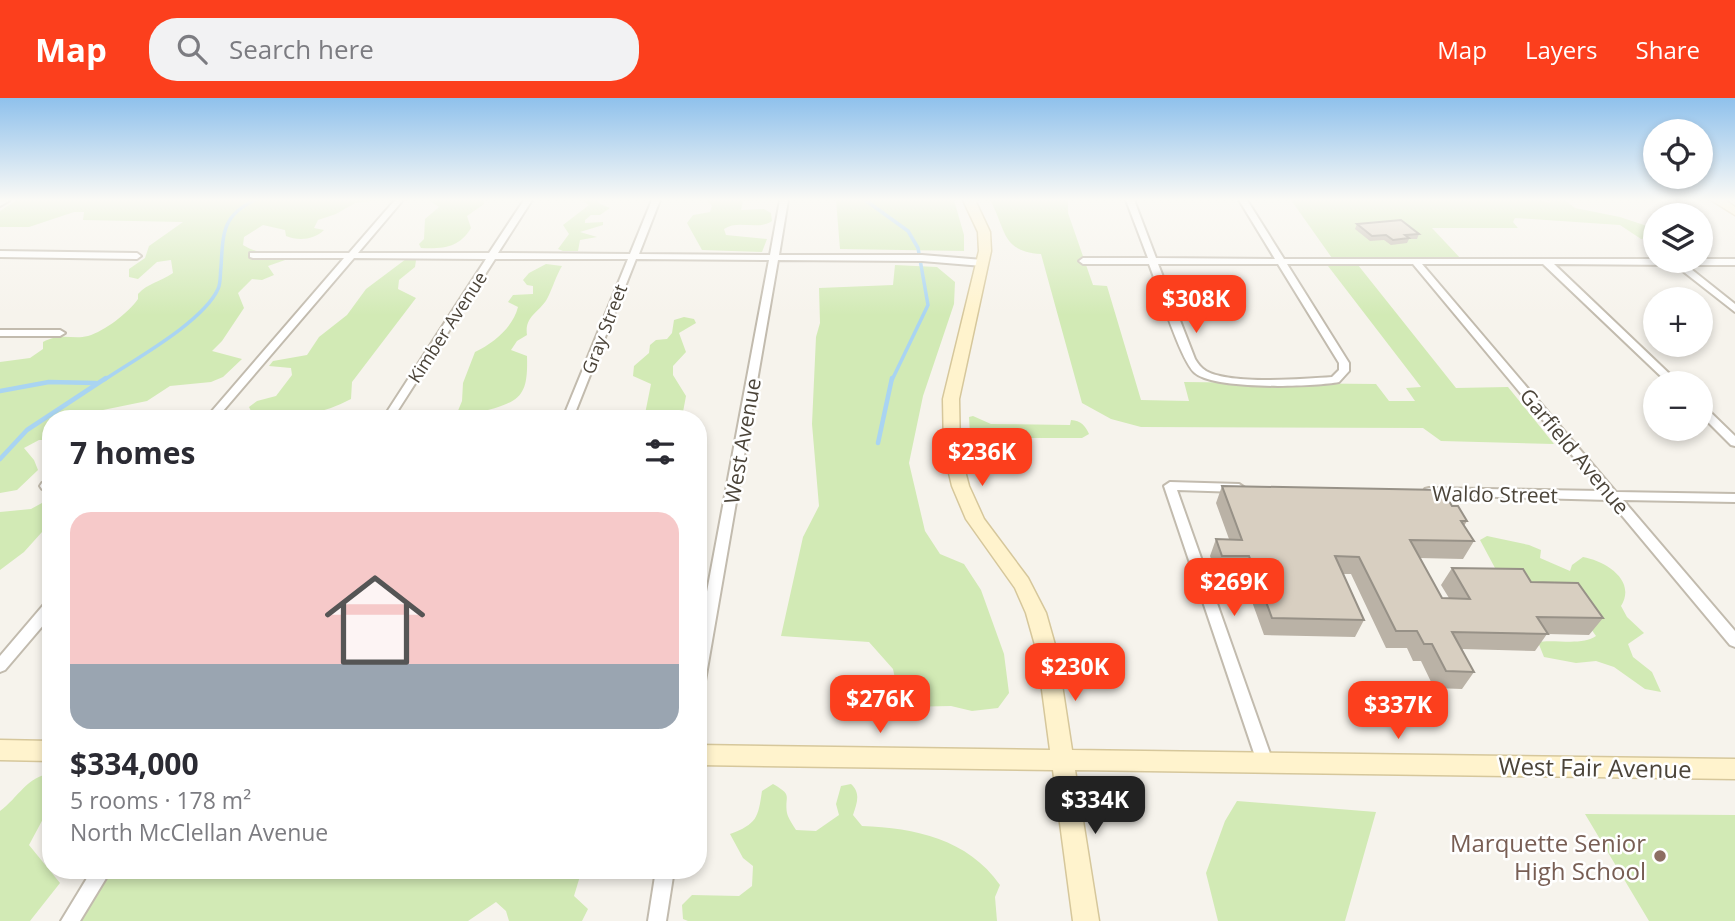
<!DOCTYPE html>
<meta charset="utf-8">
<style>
body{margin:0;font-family:"Open Sans",sans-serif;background:#f2f2f3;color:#2b2b33;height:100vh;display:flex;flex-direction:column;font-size:26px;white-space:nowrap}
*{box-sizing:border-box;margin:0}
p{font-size:23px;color:#7c7c81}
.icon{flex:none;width:38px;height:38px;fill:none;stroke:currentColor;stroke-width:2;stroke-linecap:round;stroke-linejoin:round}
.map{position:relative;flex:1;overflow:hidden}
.sheet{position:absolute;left:42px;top:312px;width:665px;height:469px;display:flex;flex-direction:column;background:#fff;border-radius:28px;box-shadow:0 4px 10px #0003}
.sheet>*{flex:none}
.tools{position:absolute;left:1643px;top:21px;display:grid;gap:14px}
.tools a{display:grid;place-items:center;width:70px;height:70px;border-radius:50%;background:#fff;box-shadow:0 4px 10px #0003;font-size:35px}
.price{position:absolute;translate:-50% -60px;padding:0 16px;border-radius:14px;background:#fc3f1d;color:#fff;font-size:23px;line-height:46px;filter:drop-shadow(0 2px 4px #0008)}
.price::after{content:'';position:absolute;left:50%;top:42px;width:21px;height:16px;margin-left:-10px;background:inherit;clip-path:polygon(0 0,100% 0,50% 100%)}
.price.active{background:#222;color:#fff}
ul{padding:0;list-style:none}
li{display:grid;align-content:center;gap:14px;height:371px;padding:0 28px}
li+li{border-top:2px solid #e1e1e2}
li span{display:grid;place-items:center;height:217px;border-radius:21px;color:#555}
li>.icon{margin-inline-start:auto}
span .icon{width:126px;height:126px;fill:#fffc;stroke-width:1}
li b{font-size:30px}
h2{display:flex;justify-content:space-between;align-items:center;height:84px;padding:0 28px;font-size:30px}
header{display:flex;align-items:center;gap:42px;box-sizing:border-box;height:98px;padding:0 35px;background:#fc3f1d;color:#fff}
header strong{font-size:33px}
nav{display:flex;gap:38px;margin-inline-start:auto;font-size:24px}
.search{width:490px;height:63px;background:#f2f2f3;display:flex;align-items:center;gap:18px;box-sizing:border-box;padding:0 24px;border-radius:28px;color:#7c7c81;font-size:26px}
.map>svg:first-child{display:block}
.green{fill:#d2eab5}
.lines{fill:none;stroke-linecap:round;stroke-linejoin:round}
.stream-far1{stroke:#a9d4f2;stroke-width:3.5}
.stream{stroke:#a9d4f2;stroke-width:4.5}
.street-casing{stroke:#c2bbae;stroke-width:4}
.secondary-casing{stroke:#d6c79b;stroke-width:3}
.street{fill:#fff;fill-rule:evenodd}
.secondary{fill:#fff3cd;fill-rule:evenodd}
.wall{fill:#bab2a6}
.building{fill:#d8cfc1;stroke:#979187;stroke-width:2}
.education-dot{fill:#8d6e63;stroke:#fff;stroke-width:2.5}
.labels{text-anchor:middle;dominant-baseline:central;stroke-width:5;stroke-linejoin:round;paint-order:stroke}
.far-street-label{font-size:18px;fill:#4b4439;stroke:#fff}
.street-label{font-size:21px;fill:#4b4439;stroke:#fff}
.near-street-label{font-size:24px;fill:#4b4439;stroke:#fff}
.near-education-label{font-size:24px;fill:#785e54;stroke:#fff;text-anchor:end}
</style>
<header>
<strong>Map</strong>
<div class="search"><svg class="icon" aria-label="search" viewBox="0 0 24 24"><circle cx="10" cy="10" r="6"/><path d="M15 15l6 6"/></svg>Search here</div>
<nav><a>Map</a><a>Layers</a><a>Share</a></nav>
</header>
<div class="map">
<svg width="1735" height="823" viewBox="0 0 1735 823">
<rect width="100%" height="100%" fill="#f6f3ec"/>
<!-- green -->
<path class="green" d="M17 102H382L355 105 336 116 318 122 314 130 324 132C314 142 298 143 286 138L285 132 263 127 244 139 243 147C257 156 273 155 288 161L268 168 274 177 262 182 252 181 238 195 244 210 222 243 212 253 242 261 223 279 211 284 170 288 147 303 103 312 94 320H51V342H39L24 350 34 362 38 372 17 392 0 395V264L30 260 43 251V244C61 234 72 242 88 238 105 233 128 215 138 201V196C148 185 160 184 173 175L171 162 157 164 138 181 129 179V171L145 160 149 148 183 124 83 122 84 114H74L29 129H0V113Z
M429 102H484V106L467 118 471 130C459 150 443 151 421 150L419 146 424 141 425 121 439 109Z
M581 102H599L598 105 610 110 600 117H591L585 122V125L603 124V127L580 134 597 139 580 142 578 153H563L558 151 569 136 563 127 589 107Z
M707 102H775L743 103 741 112 764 111 771 115 772 123C758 133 738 121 724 131L726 137 767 141 762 154 702 152 687 125 693 117 710 114 712 108Z
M836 102H954L964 137V153L840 151Z
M990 102H1068V115L1093 187 1107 188 1141 302 1189 303 1184 284 1376 286 1389 303H1415L1406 290 1421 289 1328 168 1358 167 1456 290 1508 289 1554 346 1441 343 1423 330 1141 329 1111 321 1082 305 1041 156C1001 153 1007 133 990 102Z
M1291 102H1541L1550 105V102H1565L1575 110 1620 119 1647 128 1653 139 1641 141 1620 127 1515 120 1513 124 1518 130H1432L1462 162 1332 160Z
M406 161 416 162 415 169 399 182 398 191 416 200 352 284 351 301C324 316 294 320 263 320L268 315 251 313 249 309 257 303 276 298 292 277 291 270 269 268 273 263 307 257 319 239 347 217 366 191Z
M546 166 562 168C556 178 553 189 548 199 541 214 524 217 527 237L517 243 511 252 527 258C528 294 523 303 488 312L485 320H455L462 303 463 285 475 254C494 245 513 229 518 209L508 204 513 197 533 196V188L527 187 523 182 529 175Z
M895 167 937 169 955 184 954 206 923 298 909 365 925 433 940 456 964 466 981 492 1004 556 1009 595 998 610 972 613 951 608 901 609 893 571 869 544 781 538 803 439 819 408 812 326 816 239 820 225 819 190 893 187Z
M684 219 694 221 696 225 679 235 686 254 673 268V277L686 298 683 314 667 320H641L645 316 651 286 633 278 634 268 649 255 650 247 656 242 667 241 672 235 674 222Z
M973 318 991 326 1070 327 1071 322C1081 323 1085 327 1089 336L1082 340H981L970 337 969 319Z
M51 400V424L24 454 0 472V414L31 411Z
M1487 438 1529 447 1541 452 1540 460 1570 473 1572 467 1583 459C1605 463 1637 482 1621 508L1627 519 1644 535 1628 546 1633 559 1652 574 1661 594 1645 591 1614 569 1596 563 1576 565 1544 559 1538 544C1555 541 1583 548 1596 538L1572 504 1505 482 1495 470 1480 442Z
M51 676V706L29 747 60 785 30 823H0V713C18 700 28 677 51 676Z
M773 686C794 698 784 697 787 715 788 720 793 727 796 732L816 733 839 717 836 706 841 688 851 686C861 695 857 705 853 717L862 728C915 730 968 741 1000 787L995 799 997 823H688L683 821 682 807 692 797 739 798 752 788 753 768 743 760 730 736C757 726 758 720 762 693Z
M1237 703 1376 714 1345 823H1218L1206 775 1225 723Z
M1585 716 1735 717V823H1649Z
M109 772H590L580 778 574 798 588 811 582 823H509L506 813 496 804 468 823H80Z"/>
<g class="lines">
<!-- stream-far1 -->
<path class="stream-far1" d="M865 102 908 133 918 150 928 207 892 282
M104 282C135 261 203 224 218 191 221 185 220 175 221 169 223 136 222 117 255 102"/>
<!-- stream -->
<path class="stream" d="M0 293 49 284 96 285
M878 345 892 280
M0 361 27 332 106 280"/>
<defs>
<path id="street" d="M0 102H10L0 108Z
M395 102H403L358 155H489L524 102H532L498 155 630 156 652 102H660L639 156 770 157 780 102H788L779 157H922L983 162 987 165 983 168 922 163 778 162 705 583 703 587 698 589V542L769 162 636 161 573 320H563L628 161H495L393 320H383L486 161 354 160 217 320H206L344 160H253L250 159V155H349Z
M1126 102H1134L1156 160 1275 161 1239 102H1247L1284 161H1735V167H1686L1735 206V214L1675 167 1554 166 1679 285H1668L1543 166H1422L1616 394 1735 396V404L1623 402 1735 533V549L1730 547 1609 402 1425 397 1423 394 1425 391 1429 390 1602 393 1413 166H1287L1349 265V273L1339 284C1313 289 1215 292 1195 275 1180 262 1158 188 1149 166H1083L1079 163 1083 160H1148ZM1158 166H1278L1339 265V272L1332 279C1302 281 1231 287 1206 273 1201 270 1198 266 1195 261Z
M0 153 137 155 141 158 137 161 0 159Z
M0 232H60L65 235 60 238H0Z
M1701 308 1705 309 1735 338V348L1731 347 1701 317Z
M51 384V392L42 391 40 388 42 385Z
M1170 384 1239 386 1245 390 1239 394 1177 392 1273 664 1271 669 1265 671 1259 669 1257 664 1164 388Z
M51 503V518L5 572 0 574V558L46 504Z
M92 772H111L80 823H61Z
M656 772H674L666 823H648Z"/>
<path id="secondary" d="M963 102H975L990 134 991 153 959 301 960 354 969 388 984 421 1028 480 1046 515 1057 554 1072 652 1735 661V681L1075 672 1099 823H1073L1053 672 698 667V647L1050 652 1037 554 1026 515 1015 490 966 421 952 388 944 354 943 301 979 153 978 134Z
M1711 102H1725L1735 109V117Z
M0 642 51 643V663L0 662Z"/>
</defs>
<!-- street casing -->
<use href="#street" class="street-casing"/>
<!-- secondary casing -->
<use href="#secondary" class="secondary-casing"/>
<!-- street -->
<use href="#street" class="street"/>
<!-- secondary -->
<use href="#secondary" class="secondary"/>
</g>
<!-- wall -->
<path class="wall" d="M1357 126 1419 136 1417 141H1409L1407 145 1391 147 1384 142 1370 143 1355 131Z
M1222 388 1452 408 1467 423 1464 428 1474 443 1463 461 1419 460 1442 500H1449L1441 487 1452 470 1531 484 1603 520 1589 537 1547 536 1535 553 1462 551 1474 574 1462 591 1434 590 1421 563H1413L1407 550H1386L1351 476H1343L1364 522 1355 539 1264 537 1242 476 1216 475 1210 458 1216 441H1229L1216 405Z"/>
<!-- building -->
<path class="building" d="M1401 122 1419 136 1405 137 1409 140 1393 142 1386 137 1372 138 1357 126Z
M1222 388 1442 392 1452 408H1458L1467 423H1461L1474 443 1410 442 1442 500 1470 501 1452 470 1523 471 1531 484 1578 485 1603 520 1537 519 1548 536 1452 534 1474 574 1446 573 1432 546H1424L1417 533H1396L1359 459 1335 458 1364 522 1272 520 1249 458H1222L1216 441 1242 442Z"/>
<!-- sky -->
<linearGradient id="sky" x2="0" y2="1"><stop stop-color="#8fc1ec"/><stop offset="0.47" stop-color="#fbfaf6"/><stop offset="1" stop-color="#fbfaf6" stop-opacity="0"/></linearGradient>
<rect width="1735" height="217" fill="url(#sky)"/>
<!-- markers -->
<circle class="education-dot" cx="1660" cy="758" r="7"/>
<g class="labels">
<!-- far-street labels -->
<g class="far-street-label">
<text transform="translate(447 229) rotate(-57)">Kimber Avenue</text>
<text transform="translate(604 231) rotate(-69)">Gray Street</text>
</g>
<!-- street labels -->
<g class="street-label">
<text transform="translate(742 343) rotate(-80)">West Avenue</text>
<text transform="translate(1575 353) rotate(50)">Garfield Avenue</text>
<text transform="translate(1495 396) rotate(1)">Waldo Street</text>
</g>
<!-- near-street labels -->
<g class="near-street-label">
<text transform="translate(1595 669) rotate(1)">West Fair Avenue</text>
</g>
<!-- near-education labels -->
<g class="near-education-label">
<text x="1646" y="744">Marquette Senior<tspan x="1646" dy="28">High School</tspan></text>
</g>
</g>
</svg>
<div class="tools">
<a><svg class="icon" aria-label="locate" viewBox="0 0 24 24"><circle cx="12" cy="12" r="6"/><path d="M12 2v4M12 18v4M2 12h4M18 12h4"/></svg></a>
<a><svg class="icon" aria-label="layers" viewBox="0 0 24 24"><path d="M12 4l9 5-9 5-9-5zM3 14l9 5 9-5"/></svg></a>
<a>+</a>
<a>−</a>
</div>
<b class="price" style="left:1196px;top:237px">$308K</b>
<b class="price" style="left:982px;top:390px">$236K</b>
<b class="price" style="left:1234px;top:520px">$269K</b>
<b class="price" style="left:1075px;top:605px">$230K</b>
<b class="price" style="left:880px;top:637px">$276K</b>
<b class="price" style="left:1398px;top:643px">$337K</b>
<b class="price active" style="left:1095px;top:738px">$334K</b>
<section class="sheet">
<h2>7 homes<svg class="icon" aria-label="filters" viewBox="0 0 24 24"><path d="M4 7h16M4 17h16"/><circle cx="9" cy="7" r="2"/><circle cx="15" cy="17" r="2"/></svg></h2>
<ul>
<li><span style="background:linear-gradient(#f6c9c9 70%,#9aa5b1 0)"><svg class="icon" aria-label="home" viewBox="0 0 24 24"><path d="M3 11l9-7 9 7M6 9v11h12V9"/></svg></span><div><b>$334,000</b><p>5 rooms · 178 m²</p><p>North McClellan Avenue</p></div></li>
</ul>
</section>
</div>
